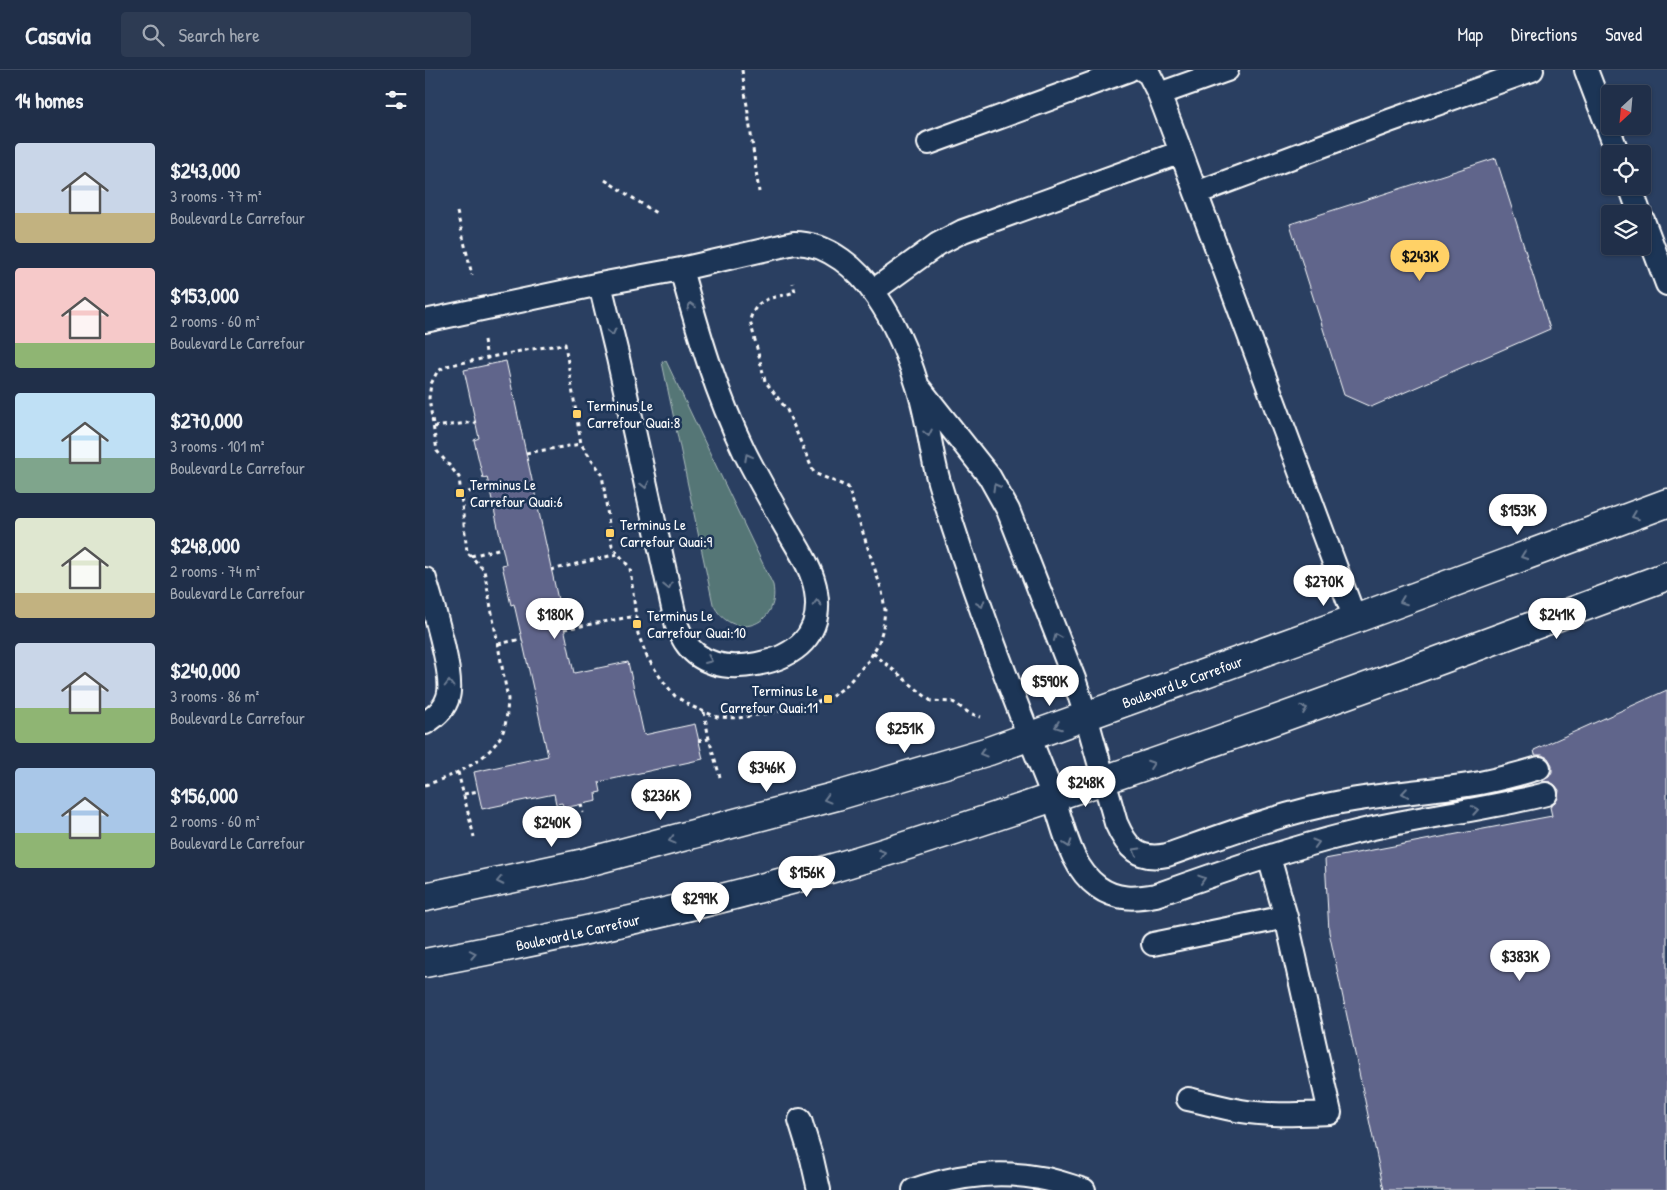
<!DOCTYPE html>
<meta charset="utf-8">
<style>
body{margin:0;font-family:"Patrick Hand",sans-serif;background:#2d3b53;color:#f1f3f6;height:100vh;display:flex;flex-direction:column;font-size:19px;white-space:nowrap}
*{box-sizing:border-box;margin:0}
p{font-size:16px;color:#a2a9b4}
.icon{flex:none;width:28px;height:28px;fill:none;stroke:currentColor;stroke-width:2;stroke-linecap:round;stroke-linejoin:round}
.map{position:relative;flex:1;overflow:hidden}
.drawer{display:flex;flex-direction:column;background:#202f49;width:425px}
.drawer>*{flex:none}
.needle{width:32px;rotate:206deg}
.fabs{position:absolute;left:1176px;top:15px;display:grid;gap:10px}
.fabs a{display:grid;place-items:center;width:50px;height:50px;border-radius:5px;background:#202f49;box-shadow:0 1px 4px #0004,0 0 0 1px #3d4a61;font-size:25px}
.price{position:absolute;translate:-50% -42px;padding:0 11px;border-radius:18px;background:#fff;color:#222;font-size:16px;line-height:32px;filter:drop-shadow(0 1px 2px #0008)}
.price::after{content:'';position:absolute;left:50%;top:30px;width:15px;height:11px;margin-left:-8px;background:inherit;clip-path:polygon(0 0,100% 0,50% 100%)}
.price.current{background:#ffd166;color:#111}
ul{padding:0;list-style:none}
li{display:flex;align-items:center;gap:15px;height:125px;padding:0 15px}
li span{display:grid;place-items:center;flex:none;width:140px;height:100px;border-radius:5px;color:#555}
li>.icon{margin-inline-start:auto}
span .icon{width:60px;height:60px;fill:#fffc;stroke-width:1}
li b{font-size:21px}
h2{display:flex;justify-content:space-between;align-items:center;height:60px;padding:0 15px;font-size:21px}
header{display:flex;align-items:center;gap:30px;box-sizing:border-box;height:70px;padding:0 25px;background:#202f49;border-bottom:1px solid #3d4a61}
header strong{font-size:24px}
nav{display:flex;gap:28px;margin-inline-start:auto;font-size:18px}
.search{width:350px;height:45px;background:#2d3b53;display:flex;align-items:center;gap:12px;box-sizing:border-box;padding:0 18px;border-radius:5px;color:#a2a9b4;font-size:19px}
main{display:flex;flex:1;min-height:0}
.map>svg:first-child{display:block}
.green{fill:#547676;stroke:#aababa}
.building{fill:#60658b;stroke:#fff}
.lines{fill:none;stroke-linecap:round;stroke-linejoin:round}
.lane-casing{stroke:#fff;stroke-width:26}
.secondary-casing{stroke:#fff;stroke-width:31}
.path{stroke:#fff;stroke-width:3;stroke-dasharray:4 4;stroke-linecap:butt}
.lane{stroke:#1d3557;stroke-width:22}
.secondary{stroke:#1d3557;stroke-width:28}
.oneway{stroke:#6c7c92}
.poi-dot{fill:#ffd166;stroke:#1d3557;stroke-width:2}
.labels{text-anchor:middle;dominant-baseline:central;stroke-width:5;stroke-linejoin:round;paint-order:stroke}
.poi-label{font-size:15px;fill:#fff;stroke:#1d3557;text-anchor:start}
.street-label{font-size:15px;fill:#fff;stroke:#1d3557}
</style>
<header>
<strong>Casavia</strong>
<div class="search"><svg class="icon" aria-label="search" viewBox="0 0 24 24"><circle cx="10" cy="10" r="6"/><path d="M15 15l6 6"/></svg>Search here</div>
<nav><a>Map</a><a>Directions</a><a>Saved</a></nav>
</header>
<main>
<section class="drawer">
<h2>14 homes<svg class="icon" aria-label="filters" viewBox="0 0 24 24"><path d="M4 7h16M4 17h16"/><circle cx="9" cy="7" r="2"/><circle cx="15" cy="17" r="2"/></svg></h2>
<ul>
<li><span style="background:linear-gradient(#c9d6e8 70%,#c2b280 0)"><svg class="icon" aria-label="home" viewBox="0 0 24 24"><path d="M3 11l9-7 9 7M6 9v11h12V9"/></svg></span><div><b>$243,000</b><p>3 rooms · 77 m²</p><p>Boulevard Le Carrefour</p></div></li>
<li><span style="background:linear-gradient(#f6c9c9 75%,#8fb573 0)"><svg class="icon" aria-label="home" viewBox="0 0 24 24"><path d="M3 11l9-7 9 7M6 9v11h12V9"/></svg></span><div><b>$153,000</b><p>2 rooms · 60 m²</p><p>Boulevard Le Carrefour</p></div></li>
<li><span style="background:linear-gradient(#bfe0f5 65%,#7fa58c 0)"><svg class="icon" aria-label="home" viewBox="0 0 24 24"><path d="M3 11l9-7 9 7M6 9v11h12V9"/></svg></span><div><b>$270,000</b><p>3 rooms · 101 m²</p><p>Boulevard Le Carrefour</p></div></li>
<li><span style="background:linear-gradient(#dfe7d0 75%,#c2b280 0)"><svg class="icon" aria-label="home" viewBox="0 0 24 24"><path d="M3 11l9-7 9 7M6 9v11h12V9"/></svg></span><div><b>$248,000</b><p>2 rooms · 74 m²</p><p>Boulevard Le Carrefour</p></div></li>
<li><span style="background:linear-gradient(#c9d6e8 65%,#8fb573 0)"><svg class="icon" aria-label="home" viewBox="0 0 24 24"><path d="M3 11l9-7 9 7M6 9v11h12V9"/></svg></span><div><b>$240,000</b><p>3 rooms · 86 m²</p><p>Boulevard Le Carrefour</p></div></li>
<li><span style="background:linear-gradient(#a9c7e8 65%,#8fb573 0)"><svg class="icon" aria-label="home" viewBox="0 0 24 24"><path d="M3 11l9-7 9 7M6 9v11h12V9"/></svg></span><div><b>$156,000</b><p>2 rooms · 60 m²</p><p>Boulevard Le Carrefour</p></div></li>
</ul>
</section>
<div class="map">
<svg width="1242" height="1120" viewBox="0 0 1242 1120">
<rect width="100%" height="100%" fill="#2a3f61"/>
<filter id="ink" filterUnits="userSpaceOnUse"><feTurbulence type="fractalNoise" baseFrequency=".02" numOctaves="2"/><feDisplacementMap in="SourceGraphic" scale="10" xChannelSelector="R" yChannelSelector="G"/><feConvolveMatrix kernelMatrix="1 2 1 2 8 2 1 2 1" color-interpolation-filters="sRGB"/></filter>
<g filter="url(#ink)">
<!-- green -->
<path class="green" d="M241 291 348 515C356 557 306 572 288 534L237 292Z"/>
<!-- building -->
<path class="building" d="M1071 88 1125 259 946 337 919 325 865 154Z
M81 291 149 603 203 592 219 665 270 654 278 689 174 712 176 722 171 723 172 731 139 738 137 733 131 734 129 724 57 739 49 702 123 686 97 569 89 534 86 535 77 495 81 494 62 407 58 408 49 370 54 368 39 300Z
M1242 620V1120H959L904 862 900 789 1127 746 1125 737 1130 733 1133 728 1134 720 1130 715 1125 712 1117 711 1124 707 1127 702V695L1123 688 1117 685H1110L1109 680Z"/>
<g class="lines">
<defs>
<path id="lane" d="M718 0 724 4 734 24
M1161 0 1193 84
M504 73 704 0
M756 82 734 24 802 0
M1205 116 1215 144
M1218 150 1242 214
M175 214 193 288 252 556C257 567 261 576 271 584 289 598 311 598 332 594 370 587 398 565 391 522 388 500 374 480 363 461 348 435 333 409 319 381 291 323 273 262 256 199
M448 221 513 174 538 161 756 82 771 123
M0 251 175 214 256 199 369 173C404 173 433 199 452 227 470 253 483 285 492 314 503 346 505 380 514 412 546 517 585 620 626 721 639 754 643 795 673 817 691 830 710 829 731 825 793 803 859 780 923 764 988 747 1056 741 1121 724
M496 320 564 406 583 440 649 609 661 646 691 753C702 778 713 791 742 785 799 765 856 743 916 732 962 723 1009 721 1055 713 1075 709 1094 704 1114 698
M0 509C7 533 30 606 23 627 20 639 10 647 0 653
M930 549 771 123 964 51 1107 0
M728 874 861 847 844 787
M763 1029C781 1033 799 1038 816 1041 846 1046 875 1044 905 1043L861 847
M375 1050 387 1089 394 1120
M489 1120C529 1106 573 1100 615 1108 630 1110 645 1116 659 1120"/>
<g id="secondary">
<path id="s1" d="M0 827 155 794 412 726 564 681 930 549 1242 433"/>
<path id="s2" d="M0 893C137 867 274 837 408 798 498 772 587 741 676 711 866 646 1054 576 1242 506"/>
</g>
</defs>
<!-- lane casing -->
<use href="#lane" class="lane-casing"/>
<!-- secondary casing -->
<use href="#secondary" class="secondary-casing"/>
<!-- path -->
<path class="path" d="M317 0 334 122
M180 110 231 143
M32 142 47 205
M59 270 63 295
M9 357 51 352
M101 383 156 374
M35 423 64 419
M46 486 77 478
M126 500 193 484
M139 559 211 546
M73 574 97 569
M448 583 506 631 528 632 544 643 556 647
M279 642 284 669 295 707
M273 671 284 669
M33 702 49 767
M0 715C28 706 62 692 77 664 82 653 82 641 83 629L59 500 42 482 34 407 12 381 4 328 6 314 12 302 21 296 101 280 140 274 156 374 177 404 187 476 205 498 213 564 222 587 235 607 250 626 268 637 292 647 313 648 357 641 389 633 403 629 420 617 444 590 454 572 458 558 460 540 457 521 423 417 389 403 362 340 340 311 325 250C332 225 349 229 370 222L368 213
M39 724 53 721
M156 734 158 743"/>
<!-- lane -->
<use href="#lane" class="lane"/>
<!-- secondary -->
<use href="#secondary" class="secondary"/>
</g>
<!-- one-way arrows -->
<defs><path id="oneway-chevron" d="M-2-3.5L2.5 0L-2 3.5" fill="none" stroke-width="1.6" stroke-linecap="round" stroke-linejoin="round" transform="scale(1.25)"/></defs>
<g class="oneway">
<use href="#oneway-chevron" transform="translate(266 236) rotate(-105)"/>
<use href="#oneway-chevron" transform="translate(187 262) rotate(76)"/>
<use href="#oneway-chevron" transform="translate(503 363) rotate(78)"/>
<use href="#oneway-chevron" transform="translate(323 387) rotate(-118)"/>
<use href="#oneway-chevron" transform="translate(220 415) rotate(78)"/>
<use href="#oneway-chevron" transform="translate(571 417) rotate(-120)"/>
<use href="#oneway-chevron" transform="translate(1210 446) rotate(159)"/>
<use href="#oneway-chevron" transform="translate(1099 486) rotate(160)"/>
<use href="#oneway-chevron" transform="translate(243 516) rotate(77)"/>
<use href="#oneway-chevron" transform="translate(978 531) rotate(159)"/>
<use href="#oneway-chevron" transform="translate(392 533) rotate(-91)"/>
<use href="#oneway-chevron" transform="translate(556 534) rotate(71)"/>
<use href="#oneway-chevron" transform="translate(632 567) rotate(-112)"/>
<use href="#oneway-chevron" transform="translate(284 590) rotate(23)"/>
<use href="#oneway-chevron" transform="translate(24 614) rotate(-90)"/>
<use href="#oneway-chevron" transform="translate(879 639) rotate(-20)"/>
<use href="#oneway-chevron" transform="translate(633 656) rotate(159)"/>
<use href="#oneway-chevron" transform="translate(558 683) rotate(164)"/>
<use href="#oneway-chevron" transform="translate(726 694) rotate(-20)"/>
<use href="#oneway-chevron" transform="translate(980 723) rotate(172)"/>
<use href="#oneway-chevron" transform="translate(402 729) rotate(165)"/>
<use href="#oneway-chevron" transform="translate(1050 740) rotate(-10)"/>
<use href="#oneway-chevron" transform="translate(247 770) rotate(165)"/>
<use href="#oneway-chevron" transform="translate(891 773) rotate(-16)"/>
<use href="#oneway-chevron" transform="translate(643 774) rotate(71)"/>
<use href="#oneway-chevron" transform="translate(711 781) rotate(-150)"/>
<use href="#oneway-chevron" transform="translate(457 783) rotate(-17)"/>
<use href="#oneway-chevron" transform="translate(777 809) rotate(-18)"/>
<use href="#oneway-chevron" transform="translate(75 811) rotate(168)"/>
<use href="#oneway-chevron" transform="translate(48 884) rotate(-11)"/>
</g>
</g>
<!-- markers -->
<g class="poi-dot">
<rect x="147" y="339" width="10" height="10" rx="2.5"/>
<rect x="30" y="418" width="10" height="10" rx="2.5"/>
<rect x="180" y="458" width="10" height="10" rx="2.5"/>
<rect x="207" y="549" width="10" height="10" rx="2.5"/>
<rect x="398" y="624" width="10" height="10" rx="2.5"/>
</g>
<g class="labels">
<!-- poi labels -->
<g class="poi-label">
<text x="162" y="335">Terminus Le<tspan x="162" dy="17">Carrefour Quai:8</tspan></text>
<text x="45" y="414">Terminus Le<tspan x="45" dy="17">Carrefour Quai:6</tspan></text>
<text x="195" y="454">Terminus Le<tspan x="195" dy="17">Carrefour Quai:9</tspan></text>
<text x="222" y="545">Terminus Le<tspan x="222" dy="17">Carrefour Quai:10</tspan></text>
<text x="393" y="620" text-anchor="end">Terminus Le<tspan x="393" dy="17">Carrefour Quai:11</tspan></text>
</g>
<!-- street labels -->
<g class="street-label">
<text stroke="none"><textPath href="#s1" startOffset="788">Boulevard Le Carrefour</textPath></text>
<text stroke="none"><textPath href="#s2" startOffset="156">Boulevard Le Carrefour</textPath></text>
</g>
</g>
</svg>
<div class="fabs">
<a><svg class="needle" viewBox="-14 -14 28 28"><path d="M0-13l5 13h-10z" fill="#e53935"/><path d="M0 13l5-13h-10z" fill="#a2a9b4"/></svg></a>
<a><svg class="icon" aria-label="locate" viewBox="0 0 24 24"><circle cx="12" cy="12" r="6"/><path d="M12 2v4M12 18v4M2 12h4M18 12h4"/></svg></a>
<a><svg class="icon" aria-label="layers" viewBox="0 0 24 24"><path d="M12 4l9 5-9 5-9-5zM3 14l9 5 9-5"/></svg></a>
</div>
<b class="price current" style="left:995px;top:212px">$243K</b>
<b class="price" style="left:1093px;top:466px">$153K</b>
<b class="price" style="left:899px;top:537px">$270K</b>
<b class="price" style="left:130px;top:570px">$180K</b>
<b class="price" style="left:1132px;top:570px">$241K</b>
<b class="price" style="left:625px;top:637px">$590K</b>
<b class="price" style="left:480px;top:684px">$251K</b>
<b class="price" style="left:342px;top:723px">$346K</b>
<b class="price" style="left:661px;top:738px">$248K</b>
<b class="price" style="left:236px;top:751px">$236K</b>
<b class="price" style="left:127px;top:778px">$240K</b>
<b class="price" style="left:382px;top:828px">$156K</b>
<b class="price" style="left:275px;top:854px">$299K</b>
<b class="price" style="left:1095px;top:912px">$383K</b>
</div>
</main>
